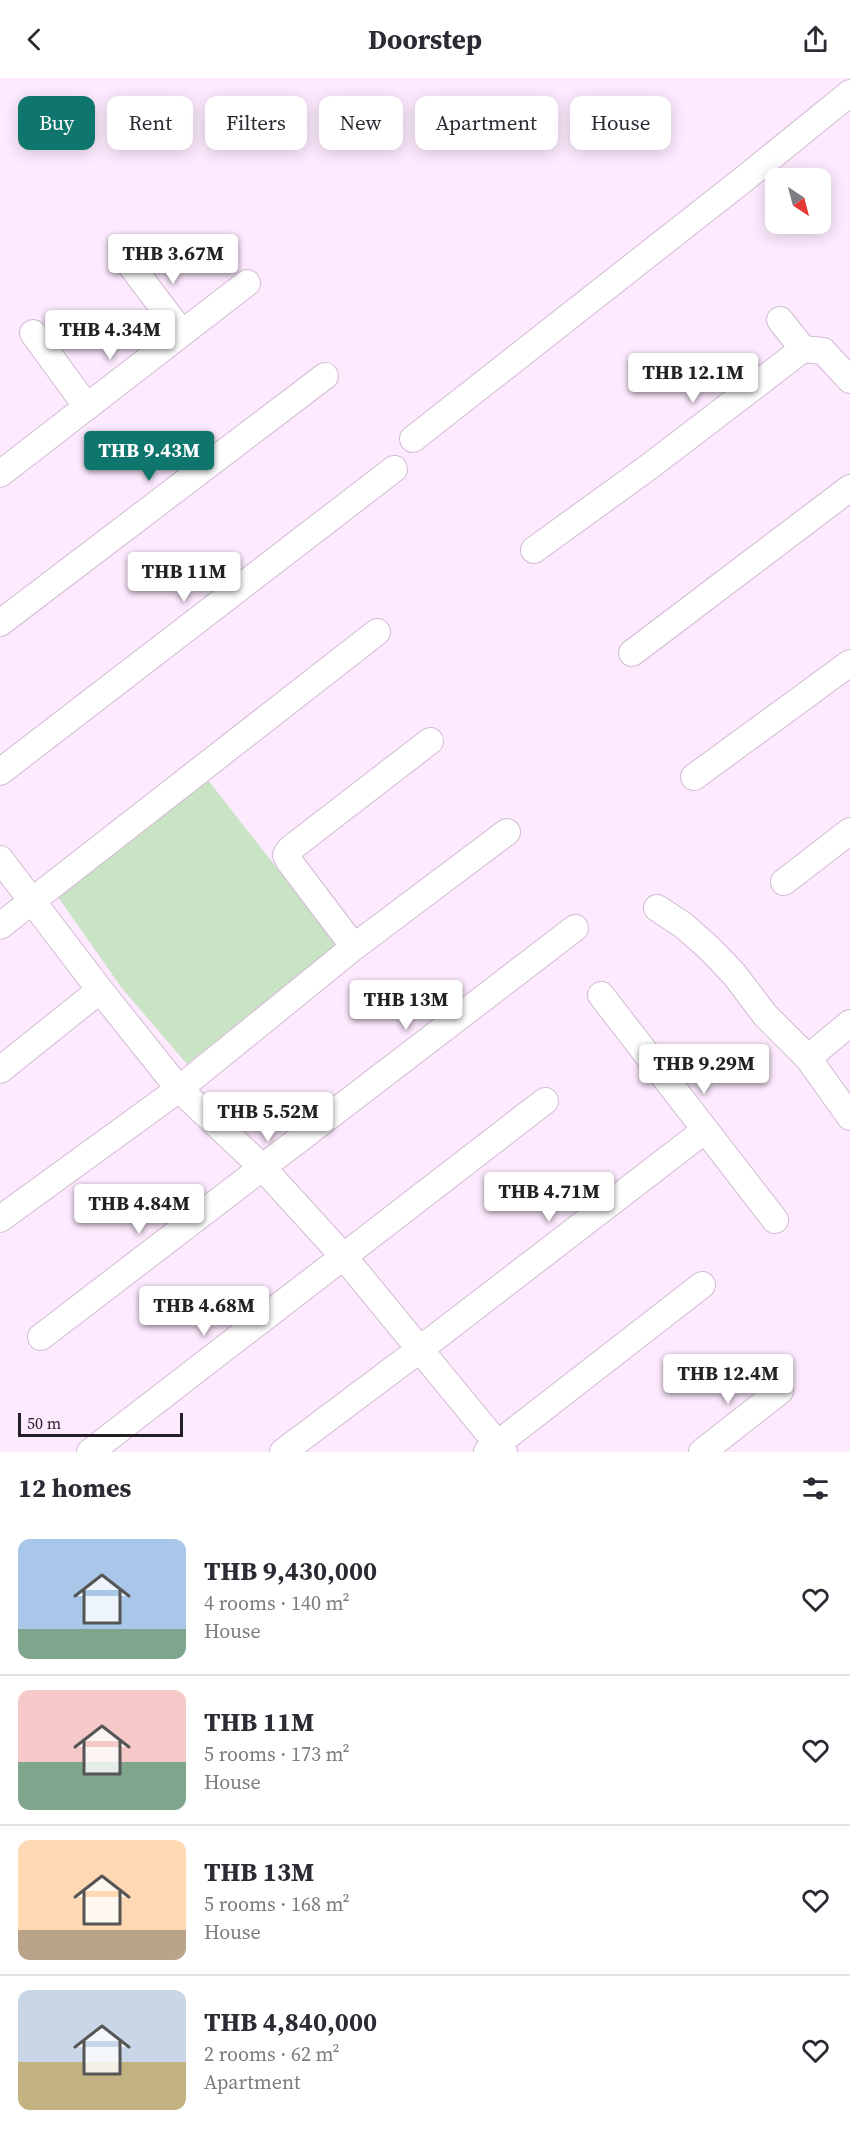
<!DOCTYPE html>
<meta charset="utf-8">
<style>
body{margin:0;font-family:"Source Serif 4",serif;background:#f2f2f3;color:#2b2b33;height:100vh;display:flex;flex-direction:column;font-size:22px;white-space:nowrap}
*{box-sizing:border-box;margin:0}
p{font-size:20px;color:#7c7c81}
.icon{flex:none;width:33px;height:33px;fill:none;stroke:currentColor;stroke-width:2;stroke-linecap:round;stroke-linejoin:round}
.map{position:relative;height:1374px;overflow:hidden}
.details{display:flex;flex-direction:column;background:#fff;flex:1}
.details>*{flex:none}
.guide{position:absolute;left:18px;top:18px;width:814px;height:54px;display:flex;gap:12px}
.needle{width:39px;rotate:144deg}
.tools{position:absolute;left:765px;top:90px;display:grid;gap:12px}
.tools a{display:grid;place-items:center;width:66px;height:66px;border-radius:12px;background:#fff;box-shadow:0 3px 15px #0003;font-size:30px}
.scale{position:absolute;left:18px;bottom:15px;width:165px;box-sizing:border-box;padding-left:6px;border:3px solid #261e27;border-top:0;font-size:16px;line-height:21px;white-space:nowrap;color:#261e27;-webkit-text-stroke:4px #fdeafe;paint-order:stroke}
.price{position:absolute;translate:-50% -51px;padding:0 14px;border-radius:6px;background:#fff;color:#222;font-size:20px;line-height:39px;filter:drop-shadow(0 2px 3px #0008)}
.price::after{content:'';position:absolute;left:50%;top:36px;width:18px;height:14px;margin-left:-9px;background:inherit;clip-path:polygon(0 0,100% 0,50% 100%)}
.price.on{background:#0f766e;color:#fff}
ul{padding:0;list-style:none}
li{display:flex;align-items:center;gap:18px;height:150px;padding:0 18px}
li+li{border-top:2px solid #e1e1e2}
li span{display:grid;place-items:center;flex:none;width:168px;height:120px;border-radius:12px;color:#555}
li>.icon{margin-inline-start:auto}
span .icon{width:72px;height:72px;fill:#fffc;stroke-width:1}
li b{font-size:26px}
h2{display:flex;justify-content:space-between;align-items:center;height:72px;padding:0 18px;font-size:26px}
.tag{padding:0 21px;border-radius:12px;background:#fff;box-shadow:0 3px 15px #0003;font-size:21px;line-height:54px}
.tag.on{background:#0f766e;color:#fff}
header{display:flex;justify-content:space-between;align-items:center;height:78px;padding:0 18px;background:#fff;font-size:27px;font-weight:700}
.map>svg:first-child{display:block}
.green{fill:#c9e3c5}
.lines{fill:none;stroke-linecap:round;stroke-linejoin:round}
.minor-casing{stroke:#d1bad2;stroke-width:28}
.minor{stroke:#fff;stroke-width:26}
</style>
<header><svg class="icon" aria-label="back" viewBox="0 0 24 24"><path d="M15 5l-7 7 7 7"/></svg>Doorstep<svg class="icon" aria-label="share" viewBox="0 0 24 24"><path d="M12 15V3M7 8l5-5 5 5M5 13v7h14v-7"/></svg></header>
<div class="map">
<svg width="850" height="1374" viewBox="0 0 850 1374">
<rect width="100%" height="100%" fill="#fdeafe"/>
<!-- green -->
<path class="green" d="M208 702 337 867 187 986 121 909 58 819Z"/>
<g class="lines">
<defs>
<path id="minor" d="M129 185 182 255
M780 242 803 271
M33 255 87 329
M413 361 744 101 850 15
M0 396 247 205
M534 472 650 388 803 271 823 273 850 302
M0 545 325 298
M632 575 850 410
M0 694 394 391
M694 699 850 585
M0 781 100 912 179 1011 262 1089 344 1179 504 1374
M784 804 850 753
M657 830 683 847 709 870 734 896 765 937 808 980 850 1039
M0 848 377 554
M354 869 289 783 286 777 290 771 430 663
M601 917 775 1142
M808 980 850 945
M0 992 100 912
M0 1141 179 1011 354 869 507 754
M41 1259 575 850
M90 1374 545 1023
M283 1374 419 1272 704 1053
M487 1374 702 1207
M702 1374 780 1313"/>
</defs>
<!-- minor casing -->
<use href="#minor" class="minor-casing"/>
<!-- minor -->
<use href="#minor" class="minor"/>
</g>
</svg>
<div class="tools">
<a><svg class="needle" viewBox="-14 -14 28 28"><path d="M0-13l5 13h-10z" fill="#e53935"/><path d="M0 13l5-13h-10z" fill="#7c7c81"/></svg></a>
</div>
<div class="scale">50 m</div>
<b class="price" style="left:173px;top:207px">THB 3.67M</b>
<b class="price" style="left:110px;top:283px">THB 4.34M</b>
<b class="price" style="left:693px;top:326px">THB 12.1M</b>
<b class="price on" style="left:149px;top:404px">THB 9.43M</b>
<b class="price" style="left:184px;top:525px">THB 11M</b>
<b class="price" style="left:406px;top:953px">THB 13M</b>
<b class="price" style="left:704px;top:1017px">THB 9.29M</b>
<b class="price" style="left:268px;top:1065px">THB 5.52M</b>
<b class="price" style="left:549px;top:1145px">THB 4.71M</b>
<b class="price" style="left:139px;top:1157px">THB 4.84M</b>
<b class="price" style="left:204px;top:1259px">THB 4.68M</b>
<b class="price" style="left:728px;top:1327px">THB 12.4M</b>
<div class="guide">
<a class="tag on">Buy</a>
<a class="tag">Rent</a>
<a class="tag">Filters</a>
<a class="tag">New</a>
<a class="tag">Apartment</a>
<a class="tag">House</a>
</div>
</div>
<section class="details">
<h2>12 homes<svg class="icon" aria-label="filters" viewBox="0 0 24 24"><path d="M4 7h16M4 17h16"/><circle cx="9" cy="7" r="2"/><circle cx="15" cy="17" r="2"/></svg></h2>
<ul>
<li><span style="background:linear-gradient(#a9c7e8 75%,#7fa58c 0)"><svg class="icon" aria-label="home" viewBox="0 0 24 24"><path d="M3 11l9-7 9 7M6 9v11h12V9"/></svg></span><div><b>THB 9,430,000</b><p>4 rooms · 140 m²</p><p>House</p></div><svg class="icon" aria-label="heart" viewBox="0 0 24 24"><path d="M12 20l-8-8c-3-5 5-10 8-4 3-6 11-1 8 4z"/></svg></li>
<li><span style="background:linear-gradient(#f6c9c9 60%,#7fa58c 0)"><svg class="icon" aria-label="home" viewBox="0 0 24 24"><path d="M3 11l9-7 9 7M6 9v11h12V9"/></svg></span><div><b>THB 11M</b><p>5 rooms · 173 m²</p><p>House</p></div><svg class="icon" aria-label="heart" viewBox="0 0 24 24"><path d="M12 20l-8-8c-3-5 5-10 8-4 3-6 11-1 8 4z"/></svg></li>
<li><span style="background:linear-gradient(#ffd9b3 75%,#b9a48a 0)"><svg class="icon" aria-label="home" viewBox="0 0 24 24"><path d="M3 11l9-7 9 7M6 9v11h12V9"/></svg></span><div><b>THB 13M</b><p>5 rooms · 168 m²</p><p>House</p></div><svg class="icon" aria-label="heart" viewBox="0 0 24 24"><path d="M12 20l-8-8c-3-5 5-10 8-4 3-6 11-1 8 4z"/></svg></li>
<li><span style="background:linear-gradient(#c9d6e8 60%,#c2b280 0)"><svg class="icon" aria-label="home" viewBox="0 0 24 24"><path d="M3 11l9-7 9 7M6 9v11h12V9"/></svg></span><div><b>THB 4,840,000</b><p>2 rooms · 62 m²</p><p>Apartment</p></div><svg class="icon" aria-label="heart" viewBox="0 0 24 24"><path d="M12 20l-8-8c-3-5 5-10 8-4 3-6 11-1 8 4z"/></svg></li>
</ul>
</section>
